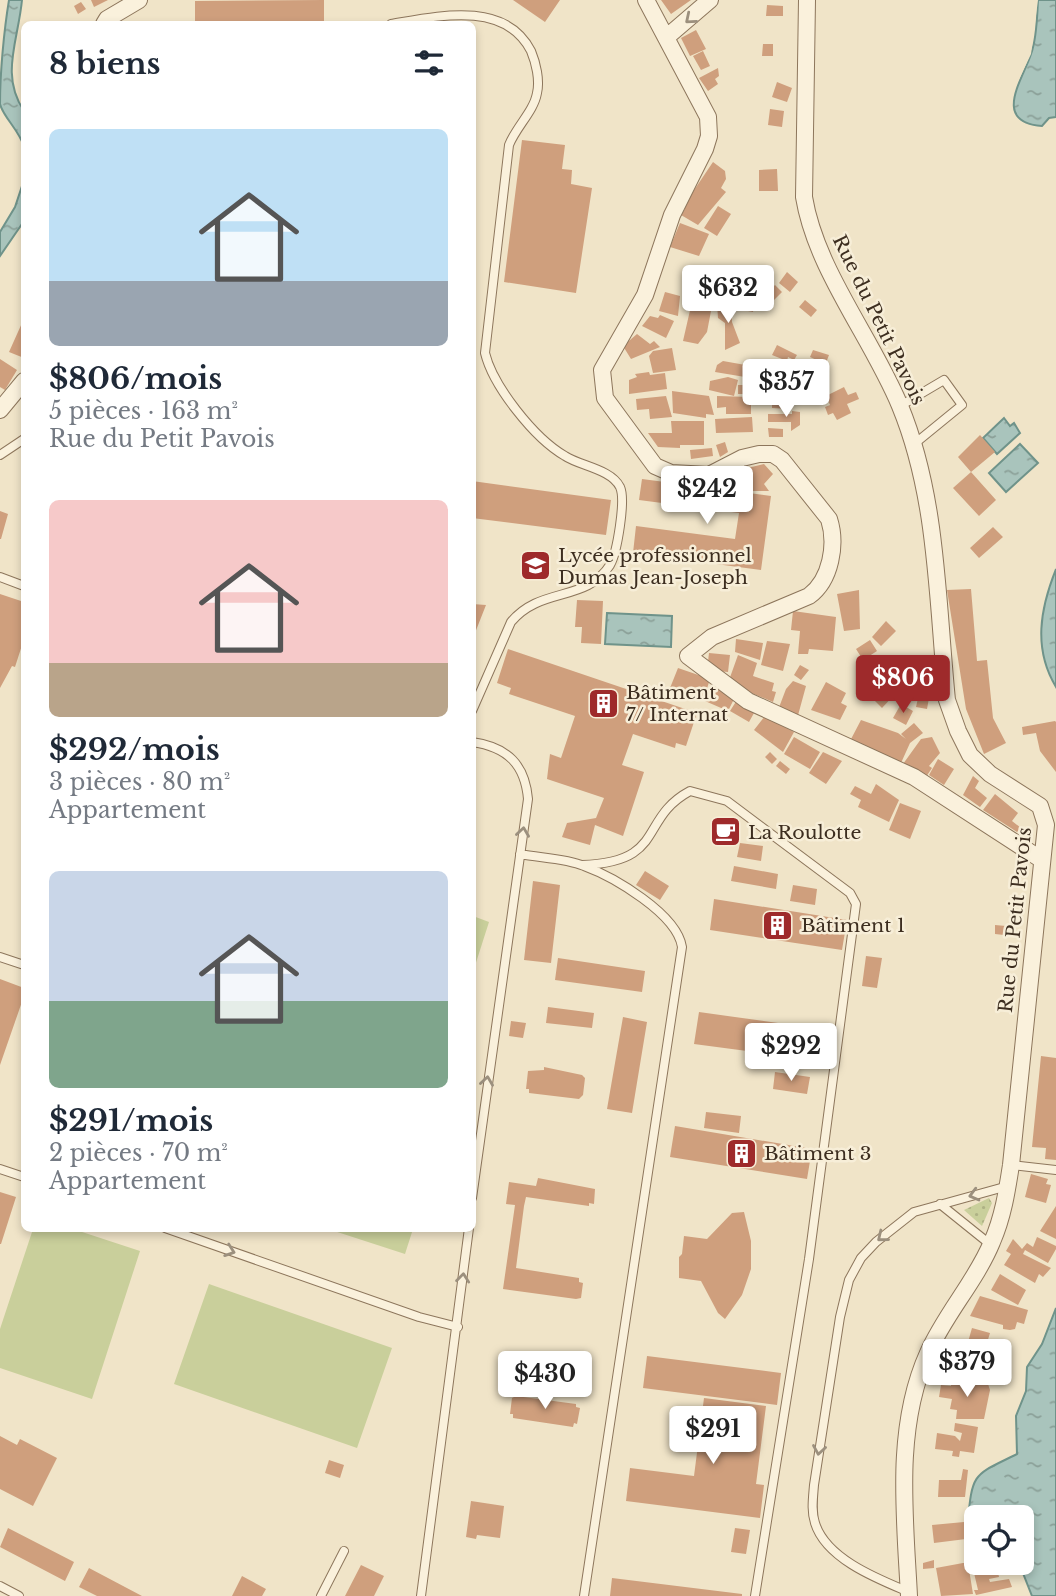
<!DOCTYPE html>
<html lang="fr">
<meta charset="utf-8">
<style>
body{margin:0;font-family:"Libre Baskerville",serif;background:#f2f2f3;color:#1f2937;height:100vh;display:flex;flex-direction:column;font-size:26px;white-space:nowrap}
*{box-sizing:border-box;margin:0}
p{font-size:23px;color:#747a83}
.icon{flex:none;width:38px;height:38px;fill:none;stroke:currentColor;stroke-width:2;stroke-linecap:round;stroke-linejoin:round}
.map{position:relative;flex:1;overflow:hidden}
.side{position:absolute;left:21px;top:21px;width:455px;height:1211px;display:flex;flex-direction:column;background:#fff;border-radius:10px;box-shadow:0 4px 10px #0003}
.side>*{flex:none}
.tools{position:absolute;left:964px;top:1505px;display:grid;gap:14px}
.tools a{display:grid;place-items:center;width:70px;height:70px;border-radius:10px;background:#fff;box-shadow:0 4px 10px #0003;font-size:35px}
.price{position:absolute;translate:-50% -60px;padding:0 16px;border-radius:7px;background:#fff;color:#222;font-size:23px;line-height:46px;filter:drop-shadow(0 2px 4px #0008)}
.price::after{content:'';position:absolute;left:50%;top:42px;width:21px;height:16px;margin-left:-10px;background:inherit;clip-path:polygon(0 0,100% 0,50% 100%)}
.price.on{background:#9e2a2b;color:#fff}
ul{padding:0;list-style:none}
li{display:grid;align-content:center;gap:14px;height:371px;padding:0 28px}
li span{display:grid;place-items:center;height:217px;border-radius:10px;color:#555}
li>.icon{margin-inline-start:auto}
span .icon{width:126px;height:126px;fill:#fffc;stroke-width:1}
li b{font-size:30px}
h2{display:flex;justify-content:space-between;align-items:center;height:84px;padding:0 28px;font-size:30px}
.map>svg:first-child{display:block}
.grass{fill:url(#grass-dots)}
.green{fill:#c9cf9b}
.water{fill:url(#water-ripples);stroke:#6f938a;stroke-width:2}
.pier{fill:#f0e4c8}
.building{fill:#cf9f7d}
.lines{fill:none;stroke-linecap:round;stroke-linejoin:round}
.service-casing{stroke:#8d765c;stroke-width:10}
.minor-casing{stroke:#8d765c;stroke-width:18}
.service{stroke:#faf1dc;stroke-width:8}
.minor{stroke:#faf1dc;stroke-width:16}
.oneway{stroke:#9c907e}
.labels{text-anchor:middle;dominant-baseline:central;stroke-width:5;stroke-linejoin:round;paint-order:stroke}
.street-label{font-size:19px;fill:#3d2e20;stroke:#f7eed8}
.poi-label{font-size:19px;fill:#3d2e20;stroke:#f7eed8;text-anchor:start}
</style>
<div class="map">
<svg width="1056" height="1596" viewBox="0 0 1056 1596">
<defs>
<pattern id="grass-dots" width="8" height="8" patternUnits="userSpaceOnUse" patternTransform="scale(1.75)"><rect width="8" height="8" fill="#c9cf9b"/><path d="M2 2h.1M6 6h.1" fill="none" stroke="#aeb285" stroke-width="1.8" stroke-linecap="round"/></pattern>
<pattern id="water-ripples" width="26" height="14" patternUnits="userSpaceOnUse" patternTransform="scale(1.75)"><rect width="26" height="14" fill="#a9c4bc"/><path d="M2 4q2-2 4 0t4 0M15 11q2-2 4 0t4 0" fill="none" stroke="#8ba098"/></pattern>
</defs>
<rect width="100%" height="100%" fill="#f0e4c8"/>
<!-- grass -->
<path class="grass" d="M989 1198 992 1203 982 1226 964 1210Z"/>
<!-- green -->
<path class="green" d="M473 916 489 922 473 972 472 916Z
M33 1229H73L140 1251 92 1399 0 1368V1329Z
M328 1229H413L405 1254Z
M209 1284 392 1348 357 1448 174 1384Z"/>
<!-- water -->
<path class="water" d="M9 0H22C18 42 0 75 24 111V147C20 131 3 117 0 104 0 73 4 30 9 0Z
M1038 0H1056V117L1049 118 1042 126C991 122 1023 79 1031 54 1037 38 1037 17 1038 0Z
M24 180V221L0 256V232L15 207Z
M1004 418 1010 426 1014 423 1020 433 997 454 983 438Z
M1020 444 1038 463 1006 492 989 473Z
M1056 569V687C1033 649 1040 609 1056 569Z
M607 613 672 616 671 647 605 644Z
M1056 1308V1596H1032L1019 1563H1022V1517H976V1531L968 1521C972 1471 975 1475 1017 1454L1016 1416 1026 1391 1027 1367 1042 1344Z"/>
<!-- pier -->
<path class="pier" d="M1034 0H1038L1031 54 1013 92 1012 109 1009 91 1028 53Z"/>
<!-- building -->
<path class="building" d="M91 0H108L94 7Z
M324 0V21L195 24V1Z
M513 0H560L545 22Z
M661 0H691L671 14Z
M81 2 86 9 78 14 74 6Z
M767 5 783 6V16H766Z
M696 30 706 49 690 56 681 38Z
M763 44H773V56H762Z
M703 51 710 66 701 70 693 56Z
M718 68 719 76 715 79 718 84 708 91 699 78Z
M777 82 792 88 787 102 772 97Z
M770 109 784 111 782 127 768 125Z
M522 140 565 145 562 169 572 170 571 184 592 188 576 293 504 282Z
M713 162 725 171 726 179 721 188 726 192 698 225 681 215 685 209 682 208Z
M777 169 778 191H759V170Z
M718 206 731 214 717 236 704 228Z
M680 223 709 234 699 256 670 247Z
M737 266 752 268 750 285 735 283Z
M700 269 708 297 692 301 684 273Z
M787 272 798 282 790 292 779 283Z
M775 285 782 292 769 305 762 298Z
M743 291 757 294 753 312 738 309Z
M665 292 680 296 678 316 659 311Z
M805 300 817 310 811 317 799 307Z
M717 304H731L732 322 740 343 725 350V323L718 318Z
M691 306 711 311 707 332 698 344 683 341Z
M660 315 674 321 666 338 642 326 650 316 658 318Z
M22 323 24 324V358L9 352Z
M637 334 650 344 654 341 660 347 631 359 623 346Z
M777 345 797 355 794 360 788 357 787 361 772 355Z
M672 348 676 370 653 373 649 356 653 351Z
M813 350 829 355 824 368 818 366 819 361 810 357Z
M0 359 17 370 5 390 0 387Z
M723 361 751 366V378L715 372 717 365Z
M649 372 650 375 665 373 667 389 629 394V380L637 377 635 374Z
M728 377 738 380 734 396 709 390 710 381Z
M744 381H751V394H738V385H744Z
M844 387 848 395 856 392 859 399 847 404 851 413 837 420 833 413 828 415 825 407 830 405 826 396Z
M672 391 709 396 714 415 706 414V418L673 413Z
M766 393H783V400H786V394H789V409L772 408V401H766Z
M666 396 672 417 650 419 649 409 637 410 636 399Z
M717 396 751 397V414H726V407L717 408Z
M792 411 800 412V425L791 431V422H768V414H792Z
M752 417 753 432 716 433 715 419Z
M671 421H704V445H680V448L658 447 648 433H672Z
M768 428 783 429V437H769Z
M980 435 995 452 971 472 958 457Z
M725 442 728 452 720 457 716 445Z
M712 448 713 456 691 459 690 450Z
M764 464 773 474 764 484 769 491H750V485H740L739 470Z
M971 472 996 500 979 516 953 488Z
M642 479 771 496 761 570 633 553 636 526 735 539 739 513 639 500Z
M472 481 611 500 606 535 472 518Z
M0 511 8 514 1 539H0Z
M993 527 1003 537 979 558 970 548Z
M971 589 977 661 987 660 993 718 1006 743 984 754 966 709 947 590Z
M859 590 860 629 844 631 837 594Z
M0 594 24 602V639L15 667 12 666 0 688Z
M577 600 603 601 601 644 581 643 582 627H575Z
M472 604 486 605 473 638H472Z
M793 611 836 617 833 651 809 649 808 654H798L800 631 791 630Z
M886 621 896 631 881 646 872 637Z
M736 639 763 643 760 660 735 652Z
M870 640 877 651 863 660 856 649Z
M767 641 790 644 783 671 761 665Z
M508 649 697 713 686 746 676 743 675 748 633 734 622 765 644 772 623 836 595 825 590 845 562 837 567 823 596 818 604 798 547 779 550 754 561 758 575 716 509 694 511 688 497 683Z
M709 653 730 655 728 672 707 670Z
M738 655 757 663 753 676 774 683 772 691 776 692 773 702 728 683Z
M800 665 809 670 801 680 794 675Z
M678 668 710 679 704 698 670 688Z
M793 681 806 686 797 719 778 710 786 689Z
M826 682 846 693 841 703 847 706 840 720 811 710Z
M889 685 896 693 882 708 874 700Z
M921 685 931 687 927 709 916 707Z
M711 687 735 697 728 711 705 701Z
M737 700 754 713 749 722 730 711Z
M901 704 913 711 906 725 893 718Z
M765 716 794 732 783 752 754 730Z
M861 720 898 733 906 739 901 734 914 723 923 733 910 743 901 763 850 741Z
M1055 721 1056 722V772L1040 751 1036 733 1023 735 1022 727Z
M794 737 820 752 810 769 784 754Z
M932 737 940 753 929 766 932 768 926 777 903 764 921 739Z
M770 752 777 759 772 764 765 757Z
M823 752 842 761 826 784 809 773Z
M938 759 954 769 944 785 929 775Z
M780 761 790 769 786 774 776 766Z
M973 776 979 781 975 788 987 798 980 807 963 795Z
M876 784 899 800 889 822 858 807 861 800 850 794 855 786 871 794Z
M995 794 1018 813 1012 821 1021 828 1017 832 983 810Z
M900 803 921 811 910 839 889 830Z
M721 824 730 825 727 840 720 839Z
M740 843 763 846 761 861 737 857Z
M734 866 778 874 776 889 731 881Z
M645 871 669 886 660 900 636 885Z
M533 881 560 885 551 963 524 960Z
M793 885 817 889 815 905 790 901Z
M714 899 847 920 842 950 710 930Z
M995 925 1006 926 1004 935 995 934Z
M866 956 882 958 877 988 862 986Z
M558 958 645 971 642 992 555 980Z
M0 979 24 988V996L0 1065Z
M548 1007 594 1013 592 1028 546 1023Z
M699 1012 835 1031 831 1062 694 1044Z
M623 1017 647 1022 632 1113 607 1109Z
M511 1021 526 1023 523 1038 509 1036Z
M1041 1056 1056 1058V1160L1045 1159 1046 1148 1032 1147Z
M544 1067 582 1075 585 1078 583 1095 579 1099 529 1093V1089H526L528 1071 544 1070Z
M775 1072 810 1077 807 1094 773 1089Z
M706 1112 741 1116 739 1133 704 1128Z
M675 1126 812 1149 807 1179 670 1157Z
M1031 1174 1048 1179 1046 1184 1051 1185 1046 1203 1025 1197Z
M538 1178 595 1189 594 1204 589 1203V1206L526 1197 524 1206 516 1268 579 1278V1282L583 1283 581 1298 576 1299 503 1289 515 1205 506 1204 509 1182 536 1186Z
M0 1192 16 1197 1 1244H0Z
M1056 1206V1239L1040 1231Z
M744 1212 751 1241V1269L742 1295 725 1319 718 1313 701 1281 679 1278V1257L682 1254 684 1236 707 1239 732 1213Z
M1037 1237 1056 1246V1249L1048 1263 1025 1250 1023 1254 1051 1268 1043 1277 1039 1274 1035 1283 1004 1265 1011 1254 1006 1251 1013 1239 1022 1249 1027 1243 1033 1247Z
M1000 1274 1026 1290 1018 1305 991 1290Z
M980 1296 1028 1310 1024 1324 1017 1322 1015 1329 1010 1330 1003 1329V1325L970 1316Z
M972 1328 990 1333 986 1346 968 1342Z
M952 1352 977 1361 979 1355 1003 1361 994 1384 946 1371Z
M647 1356 781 1373 777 1405 643 1388Z
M975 1381 988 1384 990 1390 984 1419H956L957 1410 950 1409 952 1399 939 1397 941 1385 951 1386V1382L974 1387Z
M516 1396 576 1404V1407L580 1408 577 1424 574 1423 573 1427 513 1418V1414H510L512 1398Z
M704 1398 766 1406 756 1484 764 1485 760 1518 626 1501 630 1468 694 1476Z
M955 1423 978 1427 974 1453 960 1451 959 1457 952 1456 953 1451 935 1449 937 1433 955 1436 960 1441 962 1433 954 1431Z
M0 1436 17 1445 20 1439 57 1458 33 1506 0 1489Z
M329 1460 344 1465 340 1478 325 1473Z
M963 1469 968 1470 965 1497H938L939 1480H961Z
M471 1501 504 1506 500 1538 477 1535 476 1539 466 1537Z
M964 1522 966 1539 934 1543 932 1525Z
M8 1528 74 1562 65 1581 0 1547Z
M735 1528 750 1530 746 1554 731 1552Z
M976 1559V1563H996L999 1577 989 1579 990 1582 1009 1579 1012 1587 976 1595 974 1590H978L971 1560Z
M934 1560V1568L923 1569V1563Z
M963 1563H968L973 1594 941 1596 936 1568Z
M361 1565 384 1576 374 1596H345Z
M89 1568 142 1596H97L79 1587Z
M242 1576 266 1589 262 1596H232Z
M612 1578 742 1594V1596H610Z"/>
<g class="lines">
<defs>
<path id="service" d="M391 24C438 16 505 0 531 51 536 63 540 80 537 93 534 111 516 127 509 145L485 353C493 386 534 438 565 456 580 466 611 469 620 487 626 500 617 553 610 565 586 603 541 586 511 622L472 711
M900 406 944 380 962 405 913 445
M0 455 24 439
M0 577 24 586
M472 742C508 747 525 765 528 799L472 1198
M520 854C540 858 565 858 584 866 614 877 677 914 682 947L584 1596
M582 865C667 862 638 819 690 791L727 801 850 893 856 904 809 1259 755 1596
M0 957 24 965
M1011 1165 1056 1170
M0 1169 24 1177
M940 1204 991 1245
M165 1228 419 1317 458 1327
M0 1586 19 1596
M909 1592C878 1579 826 1559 815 1523 811 1511 813 1498 814 1485L840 1317 849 1280 861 1258 876 1242 914 1212 1008 1186
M321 1596 344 1551
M421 1596 469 1228"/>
<path id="minor" d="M646 0 708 117 709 136 705 149 672 215 645 295 602 370 605 398 655 466 671 473 709 475 742 458 759 454H773L782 460 829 519C837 544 831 580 809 596L712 637 688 656 748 701 914 777 1042 860
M807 0 804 197C816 270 872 338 900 406 938 498 937 602 947 700L958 731 970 755 990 774 1040 806 1046 825 1011 1165C1007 1191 1003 1217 992 1242 976 1281 945 1314 928 1353 894 1428 905 1517 909 1596
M104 24 107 19 139 0
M668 36 710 0
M0 410 24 381"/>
</defs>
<!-- service casing -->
<use href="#service" class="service-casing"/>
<!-- minor casing -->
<use href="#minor" class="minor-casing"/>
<!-- service -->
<use href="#service" class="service"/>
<!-- minor -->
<use href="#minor" class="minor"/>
</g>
<!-- one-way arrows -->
<defs><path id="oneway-chevron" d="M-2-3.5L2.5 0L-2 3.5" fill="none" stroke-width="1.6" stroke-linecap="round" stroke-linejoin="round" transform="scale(1.75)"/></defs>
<g class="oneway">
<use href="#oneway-chevron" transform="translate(690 19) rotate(140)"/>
<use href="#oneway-chevron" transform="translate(523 832) rotate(-82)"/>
<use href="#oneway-chevron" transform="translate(487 1081) rotate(-82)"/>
<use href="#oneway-chevron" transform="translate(974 1195) rotate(165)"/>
<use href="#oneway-chevron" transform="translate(882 1237) rotate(141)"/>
<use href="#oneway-chevron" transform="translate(230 1251) rotate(19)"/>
<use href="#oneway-chevron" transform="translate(463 1278) rotate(-84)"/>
<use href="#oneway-chevron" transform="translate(819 1450) rotate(99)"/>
</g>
<!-- icons -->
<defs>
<symbol id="school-square" viewBox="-11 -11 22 22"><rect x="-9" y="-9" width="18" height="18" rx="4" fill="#9e2a2b" stroke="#f7eed8"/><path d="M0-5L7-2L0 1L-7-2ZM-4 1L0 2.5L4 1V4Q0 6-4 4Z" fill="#fff"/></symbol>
<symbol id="building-square" viewBox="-11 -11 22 22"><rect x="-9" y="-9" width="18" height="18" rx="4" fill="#9e2a2b" stroke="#f7eed8"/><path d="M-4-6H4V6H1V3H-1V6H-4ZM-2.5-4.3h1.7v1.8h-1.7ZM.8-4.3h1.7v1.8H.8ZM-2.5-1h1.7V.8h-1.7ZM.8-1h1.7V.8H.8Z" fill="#fff"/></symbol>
<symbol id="cafe-square" viewBox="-11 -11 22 22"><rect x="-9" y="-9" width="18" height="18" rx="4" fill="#9e2a2b" stroke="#f7eed8"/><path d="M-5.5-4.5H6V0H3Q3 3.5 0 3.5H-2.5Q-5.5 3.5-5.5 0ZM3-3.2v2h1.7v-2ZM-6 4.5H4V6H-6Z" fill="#fff"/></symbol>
</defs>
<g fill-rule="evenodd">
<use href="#school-square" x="518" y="548" width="35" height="35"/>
<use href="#building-square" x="586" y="686" width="35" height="35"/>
<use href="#cafe-square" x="708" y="814" width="35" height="35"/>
<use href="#building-square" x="760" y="908" width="35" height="35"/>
<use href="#building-square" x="724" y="1136" width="35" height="35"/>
</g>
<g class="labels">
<!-- street labels -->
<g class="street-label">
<text transform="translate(879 320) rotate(64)">Rue du Petit Pavois</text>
<text transform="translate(1015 920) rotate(-84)">Rue du Petit Pavois</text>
</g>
<!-- poi labels -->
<g class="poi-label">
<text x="558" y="555">Lycée professionnel<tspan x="558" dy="22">Dumas Jean-Joseph</tspan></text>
<text x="626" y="692">Bâtiment<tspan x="626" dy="22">7/ Internat</tspan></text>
<text x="748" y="832">La Roulotte</text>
<text x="801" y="925">Bâtiment 1</text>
<text x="764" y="1153">Bâtiment 3</text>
</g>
</g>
</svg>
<div class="tools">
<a><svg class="icon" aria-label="locate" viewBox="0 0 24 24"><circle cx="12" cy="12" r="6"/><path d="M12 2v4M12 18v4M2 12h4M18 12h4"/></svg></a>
</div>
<b class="price" style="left:728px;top:325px">$632</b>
<b class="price" style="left:786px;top:419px">$357</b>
<b class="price" style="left:707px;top:526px">$242</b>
<b class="price on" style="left:903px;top:715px">$806</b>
<b class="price" style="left:791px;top:1083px">$292</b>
<b class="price" style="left:967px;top:1399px">$379</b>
<b class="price" style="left:545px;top:1411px">$430</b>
<b class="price" style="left:713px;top:1466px">$291</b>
<section class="side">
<h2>8 biens<svg class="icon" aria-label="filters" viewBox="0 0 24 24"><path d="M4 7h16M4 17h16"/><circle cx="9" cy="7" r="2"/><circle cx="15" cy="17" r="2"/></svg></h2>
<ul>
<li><span style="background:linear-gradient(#bfe0f5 70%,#9aa5b1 0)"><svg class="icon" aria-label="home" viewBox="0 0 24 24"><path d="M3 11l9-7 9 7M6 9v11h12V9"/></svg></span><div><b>$806/mois</b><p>5 pièces · 163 m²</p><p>Rue du Petit Pavois</p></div></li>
<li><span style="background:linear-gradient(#f6c9c9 75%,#b9a48a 0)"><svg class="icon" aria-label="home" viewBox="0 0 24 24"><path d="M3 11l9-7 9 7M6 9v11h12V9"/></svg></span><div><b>$292/mois</b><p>3 pièces · 80 m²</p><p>Appartement</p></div></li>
<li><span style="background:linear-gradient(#c9d6e8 60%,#7fa58c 0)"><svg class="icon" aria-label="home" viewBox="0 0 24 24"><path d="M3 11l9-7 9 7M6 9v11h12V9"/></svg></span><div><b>$291/mois</b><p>2 pièces · 70 m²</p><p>Appartement</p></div></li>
</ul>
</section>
</div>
